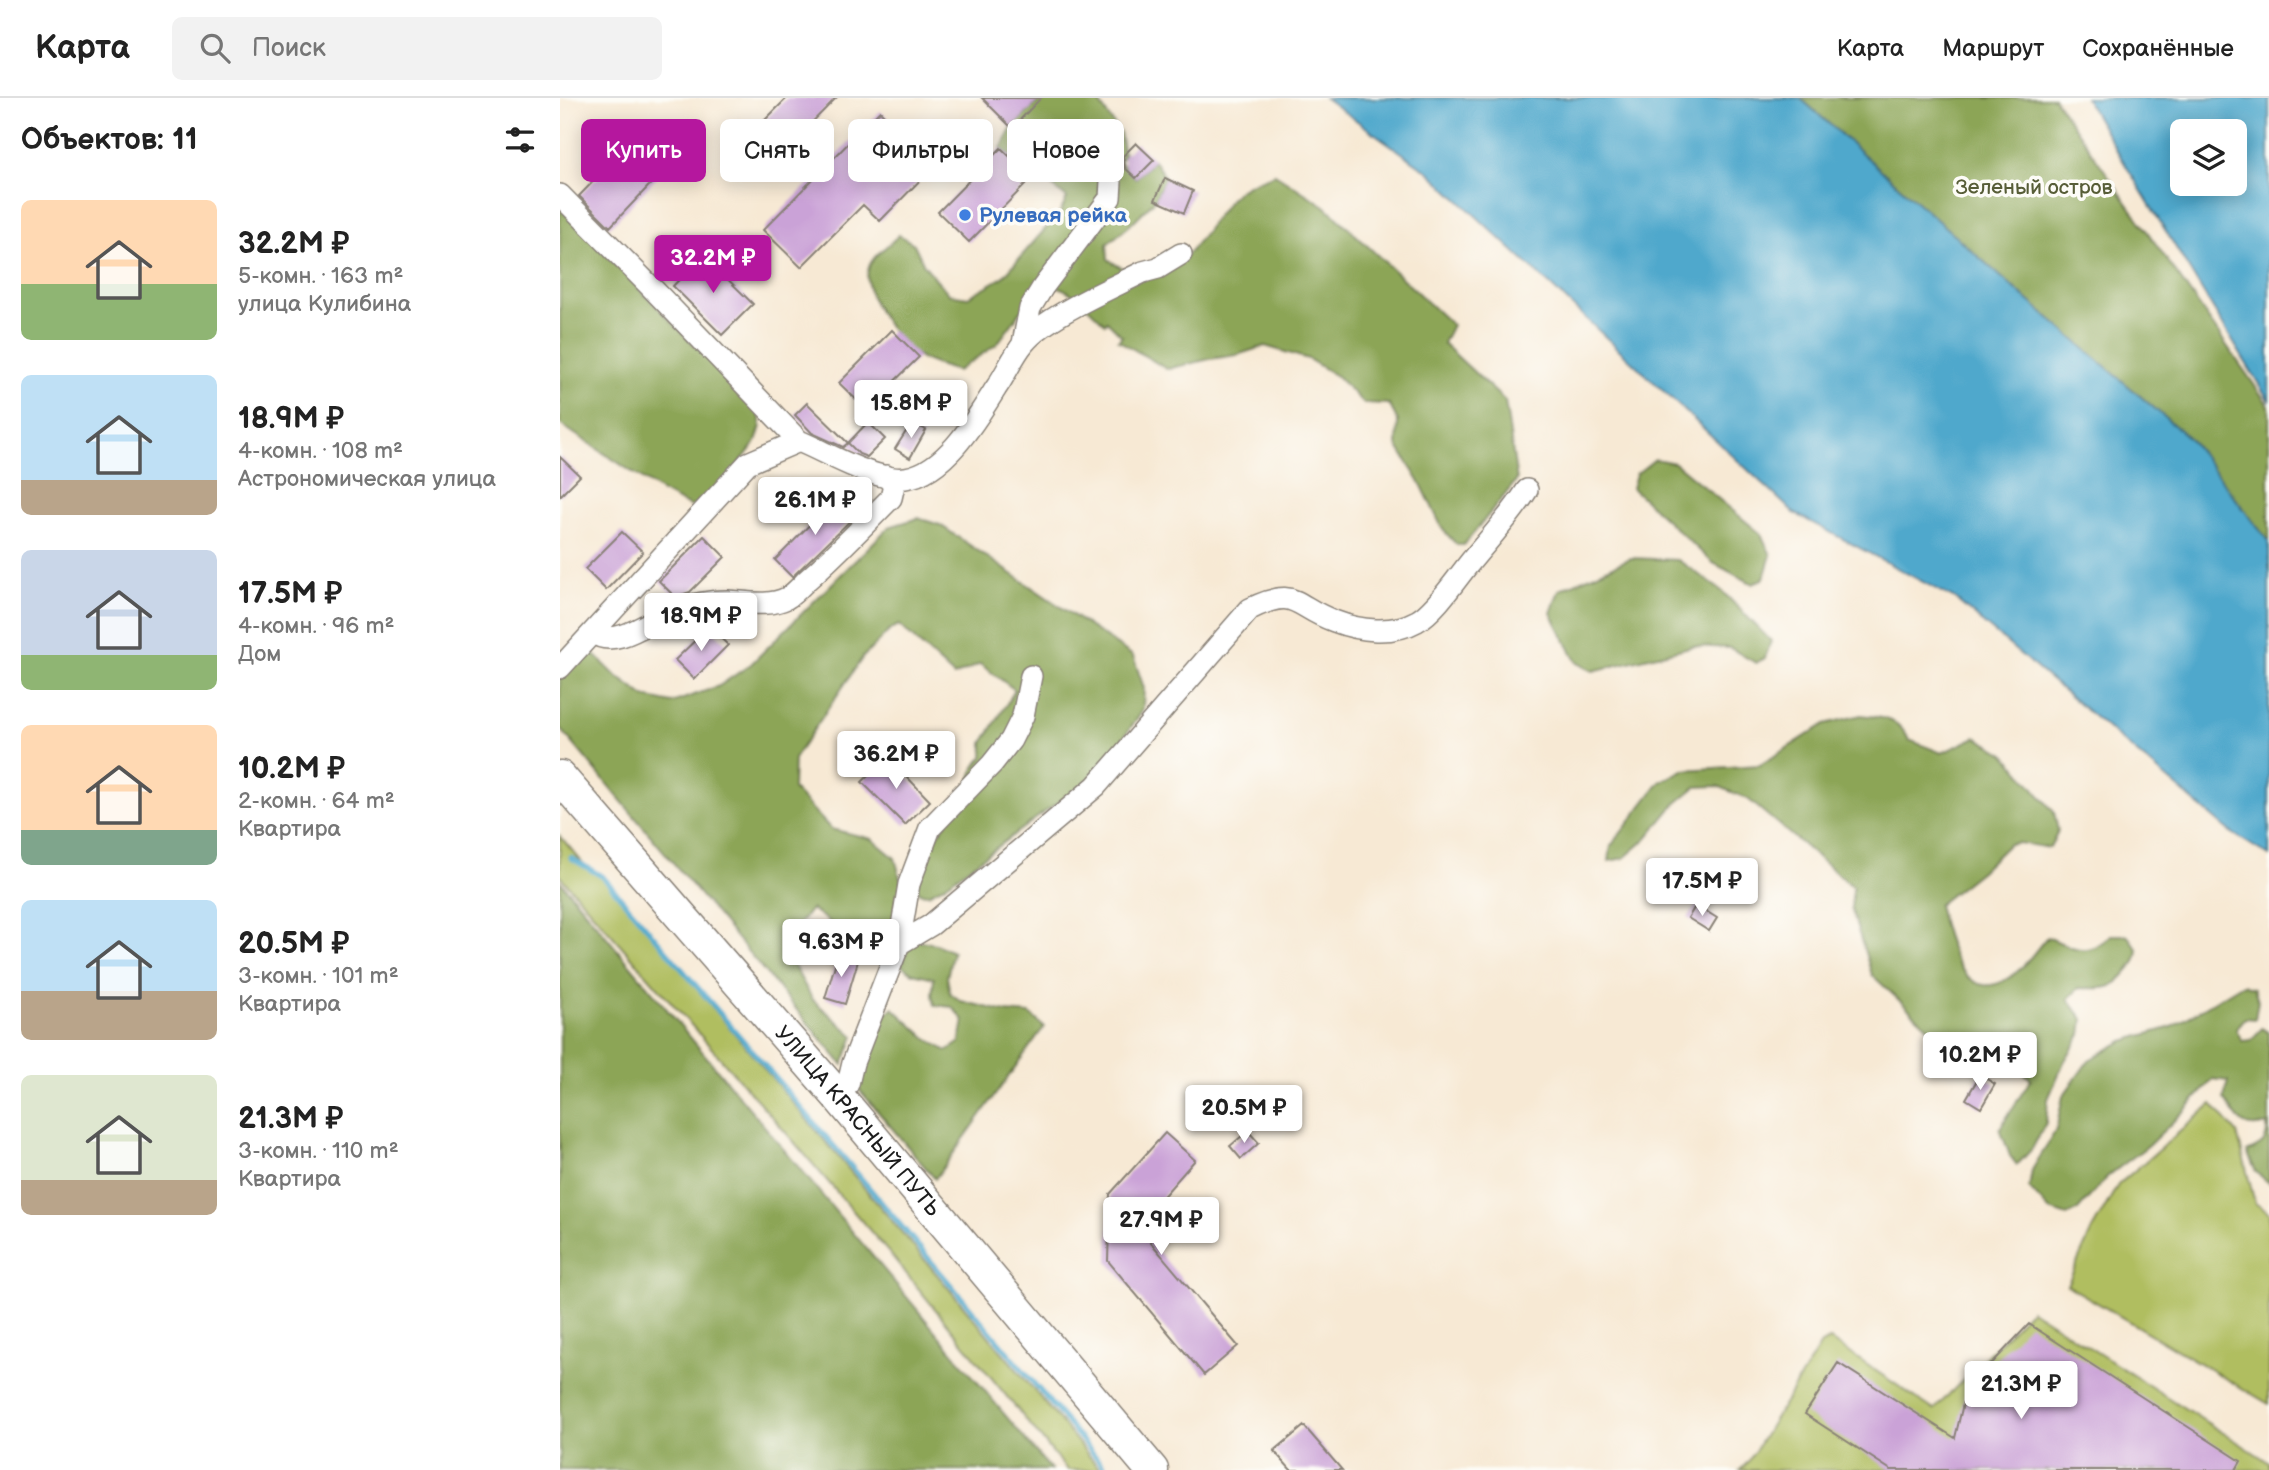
<!DOCTYPE html>
<html lang="ru">
<meta charset="utf-8">
<style>
body{margin:0;font-family:"Balsamiq Sans",sans-serif;background:#f2f2f2;color:#222;height:100vh;display:flex;flex-direction:column;font-size:26px;white-space:nowrap}
*{box-sizing:border-box;margin:0}
p{font-size:23px;color:#767676}
.icon{flex:none;width:38px;height:38px;fill:none;stroke:currentColor;stroke-width:2;stroke-linecap:round;stroke-linejoin:round}
.map{position:relative;flex:1;overflow:hidden}
.panel{display:flex;flex-direction:column;background:#fff;width:560px}
.panel>*{flex:none}
.hud{position:absolute;left:21px;top:21px;width:665px;height:63px;display:flex;gap:14px}
.tools{position:absolute;left:1610px;top:21px;display:grid;gap:14px}
.tools a{display:grid;place-items:center;width:77px;height:77px;border-radius:10px;background:#fff;box-shadow:0 4px 18px #0003;font-size:35px}
.price{position:absolute;translate:-50% -60px;padding:0 16px;border-radius:7px;background:#fff;color:#222;font-size:23px;line-height:46px;filter:drop-shadow(0 2px 4px #0008)}
.price::after{content:'';position:absolute;left:50%;top:42px;width:21px;height:16px;margin-left:-10px;background:inherit;clip-path:polygon(0 0,100% 0,50% 100%)}
.price.on{background:#b5179e;color:#fff}
ul{padding:0;list-style:none}
li{display:flex;align-items:center;gap:21px;height:175px;padding:0 21px}
li span{display:grid;place-items:center;flex:none;width:196px;height:140px;border-radius:10px;color:#555}
li>.icon{margin-inline-start:auto}
span .icon{width:84px;height:84px;fill:#fffc;stroke-width:1}
li b{font-size:30px}
h2{display:flex;justify-content:space-between;align-items:center;height:84px;padding:0 21px;font-size:30px}
.chip{padding:0 24px;border-radius:10px;background:#fff;box-shadow:0 4px 18px #0003;font-size:24px;line-height:63px}
.chip.on{background:#b5179e;color:#fff}
header{display:flex;align-items:center;gap:42px;box-sizing:border-box;height:98px;padding:0 35px;background:#fff;border-bottom:2px solid #e0e0e0}
header strong{font-size:33px}
nav{display:flex;gap:38px;margin-inline-start:auto;font-size:24px}
.search{width:490px;height:63px;background:#f2f2f2;display:flex;align-items:center;gap:18px;box-sizing:border-box;padding:0 24px;border-radius:10px;color:#767676;font-size:26px}
main{display:flex;flex:1;min-height:0}
.map>svg:first-child{display:block}
.green{fill:#b0be60;stroke:#666d3e;stroke-width:2}
.forest{fill:#8ca556;stroke:#546039;stroke-width:2}
.water{fill:#4fa8cc;stroke:#366274;stroke-width:2;fill-rule:evenodd}
.lines{fill:none;stroke-linecap:round;stroke-linejoin:round}
.stream{stroke:#4fa8cc;stroke-width:5}
.building{fill:#caa2d7}
.street-casing{stroke:#8a8278;stroke-width:24}
.primary-casing{stroke:#8a8278;stroke-width:35}
.street{stroke:#fff;stroke-width:21}
.primary{stroke:#fff;stroke-width:32}
.shop-dot{fill:#3f7fe0;stroke:#fdfcf7;stroke-width:2.5}
.labels{text-anchor:middle;dominant-baseline:central;stroke-width:7;stroke-linejoin:round;paint-order:stroke}
.park-label{font-size:21px;fill:#575d37;stroke:#fdfcf7}
.shop-label{font-size:21px;font-weight:bold;fill:#366cbe;stroke:#fdfcf7;text-anchor:start}
.street-label{font-size:21px;fill:#1c1c1c;stroke:#fdfcf7}
</style>
<header>
<strong>Карта</strong>
<div class="search"><svg class="icon" aria-label="search" viewBox="0 0 24 24"><circle cx="10" cy="10" r="6"/><path d="M15 15l6 6"/></svg>Поиск</div>
<nav><a>Карта</a><a>Маршрут</a><a>Сохранённые</a></nav>
</header>
<main>
<section class="panel">
<h2>Объектов: 11<svg class="icon" aria-label="filters" viewBox="0 0 24 24"><path d="M4 7h16M4 17h16"/><circle cx="9" cy="7" r="2"/><circle cx="15" cy="17" r="2"/></svg></h2>
<ul>
<li><span style="background:linear-gradient(#ffd9b3 60%,#8fb573 0)"><svg class="icon" aria-label="home" viewBox="0 0 24 24"><path d="M3 11l9-7 9 7M6 9v11h12V9"/></svg></span><div><b>32.2M ₽</b><p>5-комн. · 163 m²</p><p>улица Кулибина</p></div></li>
<li><span style="background:linear-gradient(#bfe0f5 75%,#b9a48a 0)"><svg class="icon" aria-label="home" viewBox="0 0 24 24"><path d="M3 11l9-7 9 7M6 9v11h12V9"/></svg></span><div><b>18.9M ₽</b><p>4-комн. · 108 m²</p><p>Астрономическая улица</p></div></li>
<li><span style="background:linear-gradient(#c9d6e8 75%,#8fb573 0)"><svg class="icon" aria-label="home" viewBox="0 0 24 24"><path d="M3 11l9-7 9 7M6 9v11h12V9"/></svg></span><div><b>17.5M ₽</b><p>4-комн. · 96 m²</p><p>Дом</p></div></li>
<li><span style="background:linear-gradient(#ffd9b3 75%,#7fa58c 0)"><svg class="icon" aria-label="home" viewBox="0 0 24 24"><path d="M3 11l9-7 9 7M6 9v11h12V9"/></svg></span><div><b>10.2M ₽</b><p>2-комн. · 64 m²</p><p>Квартира</p></div></li>
<li><span style="background:linear-gradient(#bfe0f5 65%,#b9a48a 0)"><svg class="icon" aria-label="home" viewBox="0 0 24 24"><path d="M3 11l9-7 9 7M6 9v11h12V9"/></svg></span><div><b>20.5M ₽</b><p>3-комн. · 101 m²</p><p>Квартира</p></div></li>
<li><span style="background:linear-gradient(#dfe7d0 75%,#b9a48a 0)"><svg class="icon" aria-label="home" viewBox="0 0 24 24"><path d="M3 11l9-7 9 7M6 9v11h12V9"/></svg></span><div><b>21.3M ₽</b><p>3-комн. · 110 m²</p><p>Квартира</p></div></li>
</ul>
</section>
<div class="map">
<svg width="1709" height="1372" viewBox="0 0 1709 1372">
<rect width="100%" height="100%" fill="#fdfcf7"/>
<filter id="ink" filterUnits="userSpaceOnUse"><feTurbulence type="fractalNoise" baseFrequency=".0143" numOctaves="2"/><feDisplacementMap in="SourceGraphic" scale="14" xChannelSelector="R" yChannelSelector="G"/><feConvolveMatrix kernelMatrix="1 2 1 2 8 2 1 2 1" color-interpolation-filters="sRGB"/></filter>
<filter id="wash" filterUnits="userSpaceOnUse"><feTurbulence type="fractalNoise" baseFrequency=".00686" numOctaves="4" result="noise"/><feDisplacementMap in="SourceGraphic" scale="28" xChannelSelector="R" yChannelSelector="G"/><feGaussianBlur stdDeviation="1.57" result="paint"/><feColorMatrix in="noise" values="0 0 0 0 0 0 0 0 0 0 0 0 0 0 0 0 0 1.4 0 .05"/><feComposite in="paint" operator="in"/></filter>
<g filter="url(#wash)">
<rect width="100%" height="100%" fill="#f7e9d4"/>
<!-- green -->
<path class="green" d="M0 738 26 769 46 782 541 1372H507L336 1163 228 1037 0 778Z
M1652 1006 1677 1035 1695 1105 1709 1115V1306L1507 1187 1532 1132 1558 1087Z
M1471 1212 1704 1361 1709 1365V1372H1180L1188 1364 1261 1246 1270 1242 1374 1312Z"/>
<!-- forest -->
<path class="forest" d="M481 0H536L560 35 564 57 559 63 576 80 594 62 605 80 595 102 569 128 547 146 548 161C614 210 637 135 676 95 685 86 703 81 715 76L765 108 892 227 883 245 945 303 957 382 904 447H897L883 432 862 388 837 347 838 323 829 306 803 305 778 279 748 261 705 248 677 257 650 261 607 271 558 242 562 238 547 223 545 226C526 207 510 189 483 184L437 246 397 273C385 269 372 266 361 260 338 247 299 196 309 169 313 157 330 146 339 137L354 146 364 167 389 196 408 199 443 179 501 113 507 100 482 80H472L441 50 452 30Z
M1240 0H1494L1709 308V444L1629 340 1448 185Z
M0 110 199 313 201 328 196 344 162 388 131 409 102 394 0 326Z
M1095 361 1115 365 1201 436 1211 457 1204 480 1193 486 1153 465 1072 390 1076 376Z
M358 420 380 427 573 558 584 590 583 612 559 646 527 683 384 788 368 796 359 795 354 783C366 749 390 723 406 692 413 679 411 670 423 659V645L455 592 420 566 394 578 339 527 331 531 303 559 234 661 233 691 271 731 312 741 335 760 344 793 324 862 251 811 222 847 253 902 294 938 283 967 0 630V578L27 549 55 577 85 599 112 605 159 588 191 566 329 429Z
M1071 460 1118 462 1162 493 1211 543 1205 560 1196 565 1170 550 1134 548 1033 573 1017 565 991 515 999 492Z
M1301 617C1322 619 1339 620 1349 642L1382 655 1416 639 1445 656 1494 714 1498 733 1490 750 1459 745 1449 746 1421 773 1378 807C1387 846 1406 919 1459 872 1469 863 1478 849 1487 839 1515 850 1527 861 1551 837H1567L1578 852C1577 861 1575 865 1569 872 1551 894 1546 890 1519 890L1508 901 1523 921 1521 937 1504 964 1488 1001 1486 1025 1472 1051 1457 1067 1450 1058 1440 1030 1471 981 1426 946 1396 955 1312 877 1291 810 1293 789 1188 701 1158 688 1136 689 1113 708 1085 742 1064 760 1049 763 1051 748 1100 684 1123 672 1200 667 1265 626Z
M0 783 491 1372H0Z
M347 840 376 846 393 854 387 879 390 895 401 903 446 914 470 916 484 929 375 1081 292 983 322 920 333 910 366 940 387 953 400 944 404 922 392 909 375 907 372 897 374 880 353 875 339 866Z
M1683 886 1694 890 1698 903 1695 921 1685 920 1676 931 1682 943 1691 942 1702 930 1709 935V1085L1696 1074 1687 1054C1703 1047 1708 1044 1707 1026 1681 1034 1678 1020 1664 1001L1668 983 1653 981 1627 1010 1589 1047 1548 1078 1518 1112 1507 1118 1489 1112 1469 1090 1472 1072 1496 1032 1503 998 1529 962 1563 943 1612 929Z"/>
<!-- water -->
<path class="water" d="M765 0H1240L1448 185 1629 340 1709 444V758L1669 733 1395 501 1234 415 870 75Z
M1525 0H1709V303ZM1675 33V86H1622V33Z"/>
<g class="lines">
<!-- stream -->
<path class="stream" d="M11 760 43 779 279 1054 547 1372"/>
</g>
<g id="blocks">
<!-- building -->
<path class="building" d="M227 0H276L217 60 192 35Z
M422 0H481L452 30Z
M320 13 375 67 320 123 303 107 241 169 203 132Z
M53 24 104 72 50 129 19 98 54 62 34 44Z
M576 45 594 62 576 80 565 70 563 58Z
M441 50 472 80 409 144 378 114Z
M605 80 633 93 624 115 595 102Z
M143 157 193 206 162 237 113 188Z
M332 232 359 259 306 311 279 285Z
M247 305 288 345 283 349 252 335 235 317Z
M308 324 325 341 307 359 299 356 288 345Z
M352 324 366 332 350 360 335 351Z
M0 359 20 378 0 398Z
M276 400 295 418 232 479 215 462Z
M62 434 83 454 46 492 25 471Z
M144 438 165 459 130 494 115 499 99 483Z
M149 529 168 547 134 581 115 562Z
M328 659 370 703 345 727 302 684Z
M1136 807 1157 820 1149 833 1128 820Z
M278 857 298 863 285 906 265 900Z
M1420 977 1435 986 1421 1010 1406 1001Z
M688 1033 699 1045 681 1061 670 1048Z
M605 1035 635 1062 592 1111 591 1145 678 1248 644 1277 548 1163 550 1096Z
M1469 1226 1681 1363 1676 1372H1331L1245 1316 1278 1265 1395 1340 1406 1293Z
M744 1328 782 1372H731L714 1353Z"/>
</g>
</g>
<g filter="url(#ink)">
<use href="#blocks" fill-opacity="0" stroke="#8a8278" stroke-width="2"/>
<g class="lines">
<defs>
<path id="street" d="M0 97 90 188 239 343
M463 245 470 210 483 189 550 100 552 67 543 44
M33 535C57 552 92 520 116 512 132 506 151 503 168 503 187 504 209 509 227 500 234 496 241 488 247 482 276 457 303 428 331 400L334 387 326 378
M0 570 188 365 239 343C269 356 300 375 333 380 379 386 415 323 436 290 446 276 453 258 464 245 486 218 550 191 583 174L598 170 621 156
M339 846 371 827 536 688 690 511C737 488 733 508 774 523 800 533 832 537 857 523 874 514 895 483 907 468 927 443 950 419 967 392
M276 996 288 986 293 965 339 846 349 786 370 730 432 666 451 642 463 618 471 578"/>
<g id="primary">
<path id="s1" d="M0 679 276 996 592 1372"/>
</g>
</defs>
<!-- street casing -->
<use href="#street" class="street-casing"/>
<!-- primary casing -->
<use href="#primary" class="primary-casing"/>
<!-- street -->
<use href="#street" class="street"/>
<!-- primary -->
<use href="#primary" class="primary"/>
</g>
</g>
<!-- markers -->
<circle class="shop-dot" cx="405" cy="117" r="7"/>
<g class="labels">
<!-- park labels -->
<g class="park-label">
<text x="1474" y="89">Зеленый остров</text>
</g>
<!-- shop labels -->
<g class="shop-label">
<text x="419" y="117">Рулевая рейка</text>
</g>
<!-- street labels -->
<g class="street-label">
<text stroke="none"><textPath href="#s1" startOffset="455">УЛИЦА КРАСНЫЙ ПУТЬ</textPath></text>
</g>
</g>
</svg>
<div class="tools">
<a><svg class="icon" aria-label="layers" viewBox="0 0 24 24"><path d="M12 4l9 5-9 5-9-5zM3 14l9 5 9-5"/></svg></a>
</div>
<b class="price on" style="left:153px;top:197px">32.2M ₽</b>
<b class="price" style="left:351px;top:342px">15.8M ₽</b>
<b class="price" style="left:255px;top:439px">26.1M ₽</b>
<b class="price" style="left:141px;top:555px">18.9M ₽</b>
<b class="price" style="left:336px;top:693px">36.2M ₽</b>
<b class="price" style="left:1142px;top:820px">17.5M ₽</b>
<b class="price" style="left:281px;top:881px">9.63M ₽</b>
<b class="price" style="left:1420px;top:994px">10.2M ₽</b>
<b class="price" style="left:684px;top:1047px">20.5M ₽</b>
<b class="price" style="left:601px;top:1159px">27.9M ₽</b>
<b class="price" style="left:1461px;top:1323px">21.3M ₽</b>
<div class="hud">
<a class="chip on">Купить</a>
<a class="chip">Снять</a>
<a class="chip">Фильтры</a>
<a class="chip">Новое</a>
</div>
</div>
</main>
